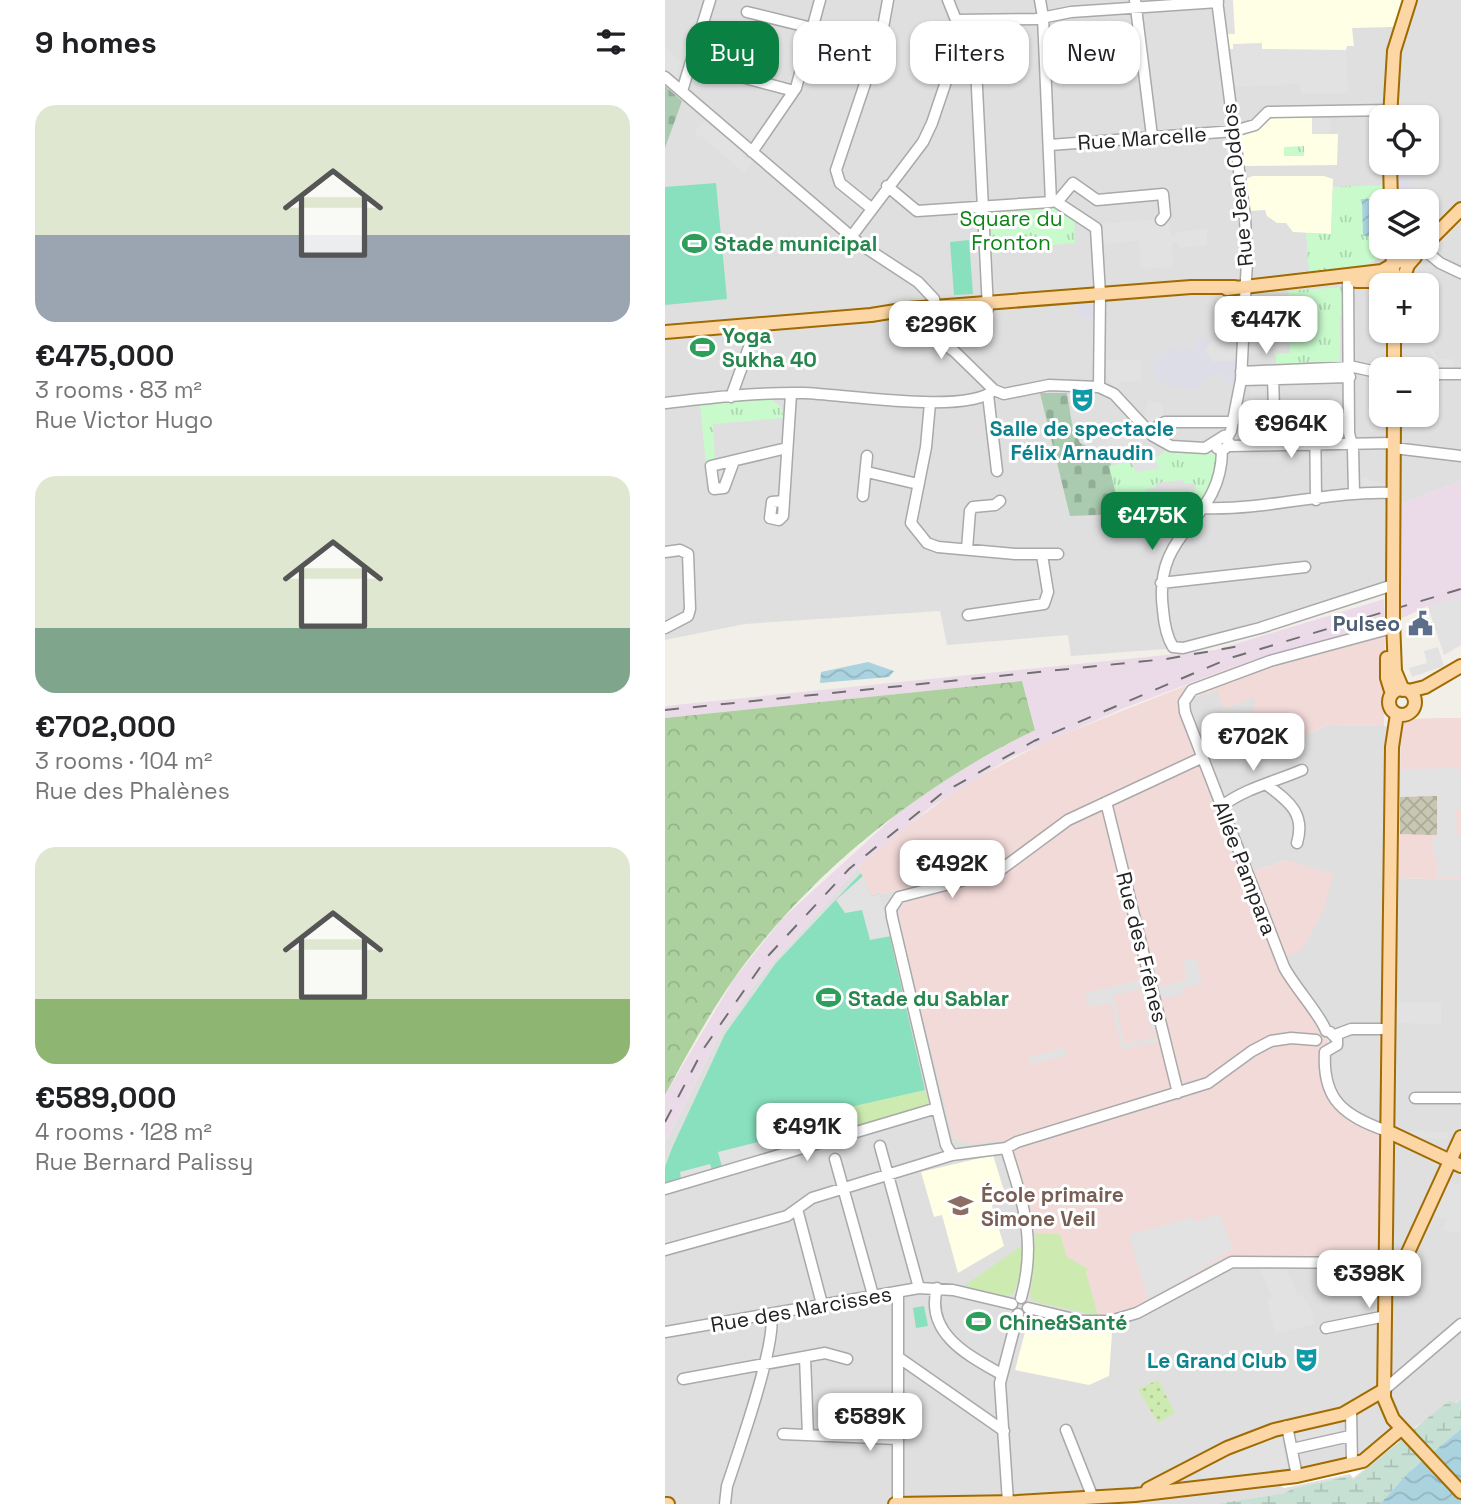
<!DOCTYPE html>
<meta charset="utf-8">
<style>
body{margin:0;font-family:"Space Grotesk",sans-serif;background:#f2f2f2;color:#202124;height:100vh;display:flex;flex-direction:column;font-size:26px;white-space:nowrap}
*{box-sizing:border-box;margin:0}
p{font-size:23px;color:#757577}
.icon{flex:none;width:38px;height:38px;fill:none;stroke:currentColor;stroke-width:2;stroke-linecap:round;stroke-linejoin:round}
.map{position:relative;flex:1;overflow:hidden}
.sheet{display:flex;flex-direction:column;background:#fff;width:665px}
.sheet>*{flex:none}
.banner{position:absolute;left:21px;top:21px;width:665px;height:63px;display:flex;gap:14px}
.controls{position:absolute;left:704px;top:105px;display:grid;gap:14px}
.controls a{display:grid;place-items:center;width:70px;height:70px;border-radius:14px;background:#fff;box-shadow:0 2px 5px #0004;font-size:35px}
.price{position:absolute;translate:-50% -60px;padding:0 16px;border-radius:14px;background:#fff;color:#222;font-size:23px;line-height:46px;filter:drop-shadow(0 2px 4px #0008)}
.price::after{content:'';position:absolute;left:50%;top:42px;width:21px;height:16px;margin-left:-10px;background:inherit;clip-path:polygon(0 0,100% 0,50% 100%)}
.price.active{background:#0b8043;color:#fff}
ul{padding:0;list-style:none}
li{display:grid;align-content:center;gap:14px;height:371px;padding:0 35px}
li span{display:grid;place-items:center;height:217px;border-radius:21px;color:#555}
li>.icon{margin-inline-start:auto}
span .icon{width:126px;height:126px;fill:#fffc;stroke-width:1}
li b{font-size:30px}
h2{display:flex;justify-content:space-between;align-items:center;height:84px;padding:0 35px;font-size:30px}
.pill{padding:0 24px;border-radius:21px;background:#fff;box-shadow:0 2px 5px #0004;font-size:24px;line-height:63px}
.pill.active{background:#0b8043;color:#fff}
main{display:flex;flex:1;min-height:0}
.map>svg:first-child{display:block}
.residential{fill:#e0dfdf;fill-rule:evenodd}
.commercial{fill:#f2dad9}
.industrial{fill:#ebdbe8}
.education{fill:#ffffe5}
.construction{fill:url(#construction-cross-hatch)}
.grass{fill:#cdebb0}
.forest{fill:url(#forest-crowns)}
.wetland{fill:url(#wetland-marsh)}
.cemetery{fill:url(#cemetery-stones)}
.park{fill:url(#park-tufts);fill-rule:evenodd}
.garden{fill:url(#garden-dots)}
.pitch{fill:#88e0be}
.parking{fill:#e2e2e2}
.plaza{fill:#dddde8}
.water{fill:url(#water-waves)}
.pier{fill:#fff}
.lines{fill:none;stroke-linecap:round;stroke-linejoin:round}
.minor-casing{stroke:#a9a9a9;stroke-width:13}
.major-casing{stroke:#a06b00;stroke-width:16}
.minor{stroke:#fff;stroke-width:10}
.major{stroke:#fcd6a4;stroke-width:12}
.rail{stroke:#707070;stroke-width:2;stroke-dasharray:14 14;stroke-linecap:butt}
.major-bridge-casing{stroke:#a06b00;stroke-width:16;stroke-linecap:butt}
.major-bridge{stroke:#fcd6a4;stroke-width:12}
.labels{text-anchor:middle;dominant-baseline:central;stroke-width:6;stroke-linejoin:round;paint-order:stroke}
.street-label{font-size:21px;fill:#222;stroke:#fff}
.park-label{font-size:21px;fill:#0c8416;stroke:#fff}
.leisure-label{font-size:21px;font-weight:bold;fill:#27864d;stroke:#fff;text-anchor:start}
.culture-label{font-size:21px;font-weight:bold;fill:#0d838f;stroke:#fff}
.service-label{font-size:21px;font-weight:bold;fill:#4e5e75;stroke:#fff;text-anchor:end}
.education-label{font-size:21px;font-weight:bold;fill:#785e54;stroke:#fff;text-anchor:start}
</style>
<main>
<section class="sheet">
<h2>9 homes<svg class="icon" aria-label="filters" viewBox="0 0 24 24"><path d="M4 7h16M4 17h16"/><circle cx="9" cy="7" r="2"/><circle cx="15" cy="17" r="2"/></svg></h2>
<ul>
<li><span style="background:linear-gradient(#dfe7d0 60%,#9aa5b1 0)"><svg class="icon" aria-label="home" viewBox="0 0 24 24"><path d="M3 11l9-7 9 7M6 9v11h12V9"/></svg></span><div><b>€475,000</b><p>3 rooms · 83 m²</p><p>Rue Victor Hugo</p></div></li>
<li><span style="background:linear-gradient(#dfe7d0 70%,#7fa58c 0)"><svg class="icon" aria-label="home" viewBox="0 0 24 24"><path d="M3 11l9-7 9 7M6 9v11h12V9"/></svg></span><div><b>€702,000</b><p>3 rooms · 104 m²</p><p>Rue des Phalènes</p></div></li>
<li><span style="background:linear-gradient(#dfe7d0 70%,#8fb573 0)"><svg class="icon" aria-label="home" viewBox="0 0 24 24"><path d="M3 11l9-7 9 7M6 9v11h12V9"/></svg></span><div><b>€589,000</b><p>4 rooms · 128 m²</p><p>Rue Bernard Palissy</p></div></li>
</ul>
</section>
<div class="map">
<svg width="796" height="1504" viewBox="0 0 796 1504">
<defs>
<pattern id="construction-cross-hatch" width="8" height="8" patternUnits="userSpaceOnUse" patternTransform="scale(1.75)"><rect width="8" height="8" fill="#c7c7b4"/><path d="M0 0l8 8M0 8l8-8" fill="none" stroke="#abab9a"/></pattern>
<pattern id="forest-crowns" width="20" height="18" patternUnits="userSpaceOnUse" patternTransform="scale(1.75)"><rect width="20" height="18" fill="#add19e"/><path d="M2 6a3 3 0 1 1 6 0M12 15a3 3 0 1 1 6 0" fill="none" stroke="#95b388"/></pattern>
<pattern id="wetland-marsh" width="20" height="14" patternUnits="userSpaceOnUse" patternTransform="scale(1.75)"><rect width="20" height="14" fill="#c6e0d4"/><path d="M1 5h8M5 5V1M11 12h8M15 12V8" fill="none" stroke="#aac0b6"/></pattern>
<pattern id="cemetery-stones" width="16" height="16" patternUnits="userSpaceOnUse" patternTransform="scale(1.75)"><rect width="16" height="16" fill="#aacbaf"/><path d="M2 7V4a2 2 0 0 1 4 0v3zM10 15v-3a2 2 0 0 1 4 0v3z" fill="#92ae96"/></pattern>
<pattern id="park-tufts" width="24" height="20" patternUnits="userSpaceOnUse" patternTransform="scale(1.75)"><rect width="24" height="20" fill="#c8facc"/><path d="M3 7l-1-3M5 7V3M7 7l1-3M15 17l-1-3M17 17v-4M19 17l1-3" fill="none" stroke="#acd6af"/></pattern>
<pattern id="garden-dots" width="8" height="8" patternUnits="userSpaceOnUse" patternTransform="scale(1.75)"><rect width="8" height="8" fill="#cdebb0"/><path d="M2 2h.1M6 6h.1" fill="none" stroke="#b0c997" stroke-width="1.8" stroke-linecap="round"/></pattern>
<pattern id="water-waves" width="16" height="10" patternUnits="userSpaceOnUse" patternTransform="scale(1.75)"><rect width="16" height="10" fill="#aad3df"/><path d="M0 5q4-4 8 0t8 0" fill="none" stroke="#92b5bf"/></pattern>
</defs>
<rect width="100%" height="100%" fill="#f2efe9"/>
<!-- residential -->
<path class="residential" d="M0 0H796V481L736 504H720L721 583 501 649 406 656 403 635 282 645 275 611 80 624 0 640ZM716 117H761V163H716ZM716 201H761V247H716ZM716 285H761V331H716ZM716 369H761V415H716Z
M552 690 591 697 601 753 662 725 719 726 736 729 733 878 796 880V1399L751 1426 737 1442 688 1480 684 1476 629 1488 620 1493 551 1504H0V1143L53 1037 94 978 193 867 206 896 238 889V903L344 1139 362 1196 370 1232 395 1234 423 1269 433 1316 465 1309 558 1257 714 1256V1123L690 1112 678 1100 668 1082 661 1018 643 999 620 957 621 860 589 871 522 699Z"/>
<!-- commercial -->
<path class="commercial" d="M720 626 719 726 662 725 601 753 588 721 590 697 559 709 552 690 522 699 589 871 621 860 669 874 658 911 637 950 620 957 643 999 661 1018 665 1073 678 1100 690 1112 714 1123V1256L558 1257 465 1309 433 1316 420 1272 422 1269 402 1257 388 1236 370 1233 362 1196 344 1140 305 1144 288 1138 232 915 238 903V889L206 896 193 867 226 838 300 784 384 740 568 667Z
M774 718H796V880L733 878 736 729 738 724 749 719Z"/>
<!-- industrial -->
<path class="industrial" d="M796 481V645L779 655 763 606 735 619 736 504Z
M719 599 720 626 568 667 459 708 345 758 266 807 193 867 94 978 53 1037 0 1143V1095L69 979 117 919 233 813 288 774 370 729 357 681 0 718V706L550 650Z"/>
<!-- education -->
<path class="education" d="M556 0H738L728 27 687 28 689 46H682L681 50 628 51 562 49Z
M647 113V134H673L672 165 579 166 574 134 601 115Z
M588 176H659L668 179 666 234 628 232 621 223H612L602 216 600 210 584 211 580 179Z
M328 1155 339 1191 324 1196 339 1246 293 1273 277 1215 269 1217 256 1172Z
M364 1317 447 1333 444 1376 424 1385 350 1370Z"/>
<!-- construction -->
<path class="construction" d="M772 796V835L735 834V797Z"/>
<!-- grass -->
<path class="grass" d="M260 1090 264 1104 261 1108 181 1132 175 1109Z
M370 1233 395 1234 402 1257 423 1269 421 1272 433 1316 367 1301C362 1291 370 1248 370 1233Z
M359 1244V1269L348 1294 339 1296 299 1286Z"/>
<!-- forest -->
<path class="forest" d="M357 681 370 730C254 786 143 874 68 980 43 1016 21 1056 0 1095V718Z"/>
<!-- wetland -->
<path class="wetland" d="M796 1399V1429L743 1473 715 1504H551L620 1493 629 1488 685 1476 688 1480C721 1454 751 1426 784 1401L791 1403Z"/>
<!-- cemetery -->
<path class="cemetery" d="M0 86 17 101 0 148Z
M375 393H402L407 424 415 443 444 456 456 514 405 516Z"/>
<!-- park -->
<path class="park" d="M639 146V156H619V147Z
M720 185V201H716V247H720C709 275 670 269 644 272L641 233 666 234 668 187Z
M393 206 409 216 410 243 376 246 375 250 325 253 324 211Z
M678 287 680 314 675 317V361L632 363 628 368 611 369V354L625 353 623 318 630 313V302L624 297 623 291Z
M104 398 116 407 119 418 48 424 50 461 41 464 35 405Z
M501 450 511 453 543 450 554 458C555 476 541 495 529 508L483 510 479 506 456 514 444 466 494 456ZM518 480 519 483 530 484 531 488 529 493 520 495 521 502 514 503 513 499 493 502 492 497 481 498 480 489 491 488V483Z"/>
<!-- garden -->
<path class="garden" d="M493 1380 510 1413 493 1423 473 1389Z"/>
<!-- pitch -->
<path class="pitch" d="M51 183 62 299 0 305V187Z
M304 240 308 294 289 295 285 242Z
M196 873 206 896 215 894 260 1090 176 1109 181 1132 0 1184V1167L7 1148 60 1034 111 963Z
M259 1306 263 1326 251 1328 248 1308Z"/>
<!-- parking -->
<path class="parking" d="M557 0H568L570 34H562Z
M597 43V49L681 50 683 93 636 94 635 84 566 87 562 49H568V44Z
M0 48 17 64 13 66V80L0 68Z
M647 113H665V134H647Z
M40 121 77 152V157L87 161 80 173 37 137 31 136V129Z
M502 218 507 236H510V232L542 229V245L514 248 513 242H507L508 267 476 269 474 241 434 244 432 224Z
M604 319 605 353H584V320Z
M757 334 773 359H788L789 370 768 371V355Z
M574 341 573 361H547L540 350 546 342Z
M439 360H476V381H458L451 388 439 374Z
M600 387V409L586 410 585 388Z
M483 401 498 403V417L484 424 479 419Z
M461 419 480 440 460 463 439 444Z
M490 460 495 468 471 472 467 464Z
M689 477H704L705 481 720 483V493H689Z
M796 597V643L779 655 763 606Z
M773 647 779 666 747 677 744 668 762 663 759 651Z
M792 768 796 771V809L791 810 792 833 784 836H796V878H773V857H768V837L779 836 772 835 773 795 734 797 735 769Z
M198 876 206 896 215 894 226 936 205 940 197 910 180 913 171 900Z
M531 958 537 984 519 988 515 995 495 999 492 987 522 980 518 961Z
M479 979 492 1032 486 1030 476 989 448 995 460 1044 493 1037 494 1041 457 1050 446 1003 424 1007 420 993Z
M732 1002 776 1003V1024L732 1023Z
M400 1048 402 1055 365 1064 363 1057Z
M150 1128 153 1140 57 1167 53 1152Z
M746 1131 783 1132V1139L746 1138Z
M45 1164 47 1170 16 1179 15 1172Z
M781 1182 796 1185V1233L778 1230 781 1220 767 1214Z
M554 1214 568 1248 483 1300 464 1235 528 1217 530 1222Z
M594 1267H621L633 1296 637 1295 646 1308 650 1324 610 1334 602 1300 607 1297Z
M673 1421 674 1435 630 1443 627 1430Z
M615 1434 623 1468 545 1480 537 1477 532 1466Z"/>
<!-- plaza -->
<path class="plaza" d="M729 163 757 201H731Z
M435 300V318L413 317 412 302Z
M546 338 540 350 547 361 573 362 568 391 556 372 538 381 533 387 519 389 511 386 501 387 488 376V364L495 353H501L504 346 508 351 531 349V339Z"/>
<!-- water -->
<path class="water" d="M697 199H707L708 236H698Z
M203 662 229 671 224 677 155 683 156 672Z
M796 1429V1504H715L743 1473Z"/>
<!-- pier -->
<path class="pier" d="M733 1438 734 1442 688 1478 685 1474 619 1488 613 1484 682 1471Z"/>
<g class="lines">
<defs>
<path id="minor" d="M470 0 487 136
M552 0 580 217 582 260 576 380 566 431 562 438
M82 12 147 28
M291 20 371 19 406 12 553 2
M294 43 306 54 311 68 323 309
M65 74 129 91
M0 77 195 244 253 282 269 299 273 313
M17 91 45 0
M385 145 569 131 590 125 603 112 724 110
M87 152 131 88 155 0
M222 186 252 211 386 202 378 17 375 0
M387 199 431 228 435 294 434 387
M392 202 408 183 432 200 498 194 500 215 496 220
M206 208 175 183 171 170 217 33 223 0
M186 237 258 142 267 123 294 43 291 20 283 0
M757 248 775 263 796 273
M683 277 684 433 688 449 689 493
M257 308 259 325 269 337 290 352 329 390 339 394 384 385 434 387 449 394 488 436 506 446 540 448 559 436 565 444 557 451 552 448 551 442
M576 372 689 367 716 373
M761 374H796
M608 375 610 445
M576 380 685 377
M323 395 332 471
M66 397 87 339V325
M0 403C46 398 93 392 139 393 177 394 303 415 329 390
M265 403 261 447 246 523 262 543 273 547 350 554H393
M650 409 651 500
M484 432 500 422H568
M565 446 729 443
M729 448 796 456
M557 451C556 525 487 527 498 610 499 622 501 636 508 647L518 648 595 628 728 585
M69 461 59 488 49 489 46 466 122 448
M202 472 253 484
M198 496 202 456
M119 501 107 502 105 518 114 520 118 516 126 394
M540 508C604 510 666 490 729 493
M302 549 305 511 308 507 330 505 335 501
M0 552 15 550 23 554 25 609 23 616 0 628
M496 583 640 567
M303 615 379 604 383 592 377 555
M602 785C623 801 641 813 632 843
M441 802 513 1093
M557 806C581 788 609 782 637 770
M661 1031C657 1017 628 985 619 967L520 712 519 702 527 690 605 661 727 628
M670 1035 686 1029H723
M660 1052C657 1101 680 1116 722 1131
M660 1052 672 1045V1039L665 1032
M750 1098H796
M215 1146 254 1288
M341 1148 352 1142 543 1083 587 1051 606 1041 626 1038 651 1040
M341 1148C358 1203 372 1241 356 1298
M287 1155 281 1145 272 1108 227 917 226 909 234 897 334 871 403 820 538 757
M170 1159 208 1295
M0 1189 272 1108
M132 1209 157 1304
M0 1250 122 1216 147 1198 287 1155 341 1148
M272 1288C260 1333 302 1355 336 1374
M233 1292V1439
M363 1308 417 1321H445L472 1313 567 1262 721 1263
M661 1328 721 1316
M0 1332 254 1288 288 1290 347 1304
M140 1357 143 1435
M233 1357 339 1431
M18 1379 160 1353 182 1359
M719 1390 796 1324
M686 1410 687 1464
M622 1426 632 1476
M401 1430 428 1498
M118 1434 233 1439V1504
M627 1449 685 1436
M343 1502 335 1383 353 1314
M60 1504 62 1486C73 1453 112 1343 106 1315"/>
<path id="major" d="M725 117 729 51 745 0
M725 163 726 201
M761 244 796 209
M727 247 729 285
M691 281H711L719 285
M736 285 743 265 750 257
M562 289 717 271 758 247
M729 331V369
M0 332 206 315 243 309 526 287H570
M728 593 729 415
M728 621 730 671 738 690
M722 658V678L727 694
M724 702a13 13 0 1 1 26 0a13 13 0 1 1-26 0Z
M744 691 760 687 796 666
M732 714 727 747 719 1398 728 1419 796 1492
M722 1131 796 1166
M721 1263 733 1264 740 1259 796 1137
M483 1489 562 1448 609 1430 678 1414 719 1390
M0 1504H3
M230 1504 352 1502 470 1495 632 1476 698 1461 736 1429"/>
</defs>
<!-- minor casing -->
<use href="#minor" class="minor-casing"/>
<!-- major casing -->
<use href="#major" class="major-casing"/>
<!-- minor -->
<use href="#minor" class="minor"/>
<!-- major -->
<use href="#major" class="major"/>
<!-- rail -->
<path class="rail" d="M0 710 501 659 575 646
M0 1122 39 1048 103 956 184 869 276 794 369 741 565 658 796 589"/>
<defs>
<path id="major-bridge" d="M728 621V593"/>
</defs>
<!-- major-bridge casing -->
<use href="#major-bridge" class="major-bridge-casing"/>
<!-- major-bridge -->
<use href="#major-bridge" class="major-bridge"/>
</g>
<!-- icons -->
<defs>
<symbol id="stadium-bare" viewBox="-9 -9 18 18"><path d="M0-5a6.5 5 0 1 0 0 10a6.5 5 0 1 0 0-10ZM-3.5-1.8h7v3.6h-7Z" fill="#2e9e5b" stroke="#fff" stroke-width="2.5" paint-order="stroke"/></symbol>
<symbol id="theatre-bare" viewBox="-9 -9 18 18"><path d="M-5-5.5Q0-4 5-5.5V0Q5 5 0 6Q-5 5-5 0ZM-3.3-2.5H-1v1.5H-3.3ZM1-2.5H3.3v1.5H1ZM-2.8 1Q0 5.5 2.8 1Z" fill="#0f9aa8" stroke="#fff" stroke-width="2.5" paint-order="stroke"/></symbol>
<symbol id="civic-bare" viewBox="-9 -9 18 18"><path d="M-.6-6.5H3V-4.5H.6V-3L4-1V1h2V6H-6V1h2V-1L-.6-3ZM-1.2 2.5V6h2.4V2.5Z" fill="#5c6f8a" stroke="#fff" stroke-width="2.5" paint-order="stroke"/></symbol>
<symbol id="school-bare" viewBox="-9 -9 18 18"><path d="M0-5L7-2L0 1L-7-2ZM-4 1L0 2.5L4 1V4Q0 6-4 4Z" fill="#8d6e63" stroke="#fff" stroke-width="2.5" paint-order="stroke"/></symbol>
</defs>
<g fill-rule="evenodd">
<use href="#stadium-bare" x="12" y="226" width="35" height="35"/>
<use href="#stadium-bare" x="20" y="330" width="35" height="35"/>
<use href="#theatre-bare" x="400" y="382" width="35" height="35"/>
<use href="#civic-bare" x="738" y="606" width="35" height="35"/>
<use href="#stadium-bare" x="146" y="980" width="35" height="35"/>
<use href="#school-bare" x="278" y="1188" width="35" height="35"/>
<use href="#stadium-bare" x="296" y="1304" width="35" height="35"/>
<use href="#theatre-bare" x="624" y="1342" width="35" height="35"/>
</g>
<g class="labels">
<!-- street labels -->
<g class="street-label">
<text transform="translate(477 138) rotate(-4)">Rue Marcelle</text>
<text transform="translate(572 185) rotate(-96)">Rue Jean Oddos</text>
<text transform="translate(580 868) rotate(69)">Allée Pampara</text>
<text transform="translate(477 947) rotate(76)">Rue des Frênes</text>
<text transform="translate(136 1309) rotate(-10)">Rue des Narcisses</text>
</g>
<!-- park labels -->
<g class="park-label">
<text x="346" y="218">Square du<tspan x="346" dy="24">Fronton</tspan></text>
</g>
<!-- leisure labels -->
<g class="leisure-label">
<text x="49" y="243">Stade municipal</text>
<text x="57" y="335">Yoga<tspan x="57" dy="24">Sukha 40</tspan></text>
<text x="183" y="998">Stade du Sablar</text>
<text x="334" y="1322">Chine&amp;Santé</text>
</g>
<!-- culture labels -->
<g class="culture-label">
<text x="417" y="428">Salle de spectacle<tspan x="417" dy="24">Félix Arnaudin</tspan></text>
<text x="622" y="1360" text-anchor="end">Le Grand Club</text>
</g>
<!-- service labels -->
<g class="service-label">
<text x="735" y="623">Pulseo</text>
</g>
<!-- education labels -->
<g class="education-label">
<text x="316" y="1194">École primaire<tspan x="316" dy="24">Simone Veil</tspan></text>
</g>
</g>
</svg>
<div class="controls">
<a><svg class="icon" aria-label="locate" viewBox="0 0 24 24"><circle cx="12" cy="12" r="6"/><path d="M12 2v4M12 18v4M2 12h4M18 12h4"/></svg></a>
<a><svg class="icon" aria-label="layers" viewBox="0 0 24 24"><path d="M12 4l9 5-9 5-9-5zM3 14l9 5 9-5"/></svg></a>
<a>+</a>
<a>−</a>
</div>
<b class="price" style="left:601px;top:356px">€447K</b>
<b class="price" style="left:276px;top:361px">€296K</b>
<b class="price" style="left:626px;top:460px">€964K</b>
<b class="price active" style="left:487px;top:552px">€475K</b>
<b class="price" style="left:588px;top:773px">€702K</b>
<b class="price" style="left:287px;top:900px">€492K</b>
<b class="price" style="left:142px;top:1163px">€491K</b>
<b class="price" style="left:704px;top:1310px">€398K</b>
<b class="price" style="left:205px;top:1453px">€589K</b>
<div class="banner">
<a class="pill active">Buy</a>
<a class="pill">Rent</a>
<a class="pill">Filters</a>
<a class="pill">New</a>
</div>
</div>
</main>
